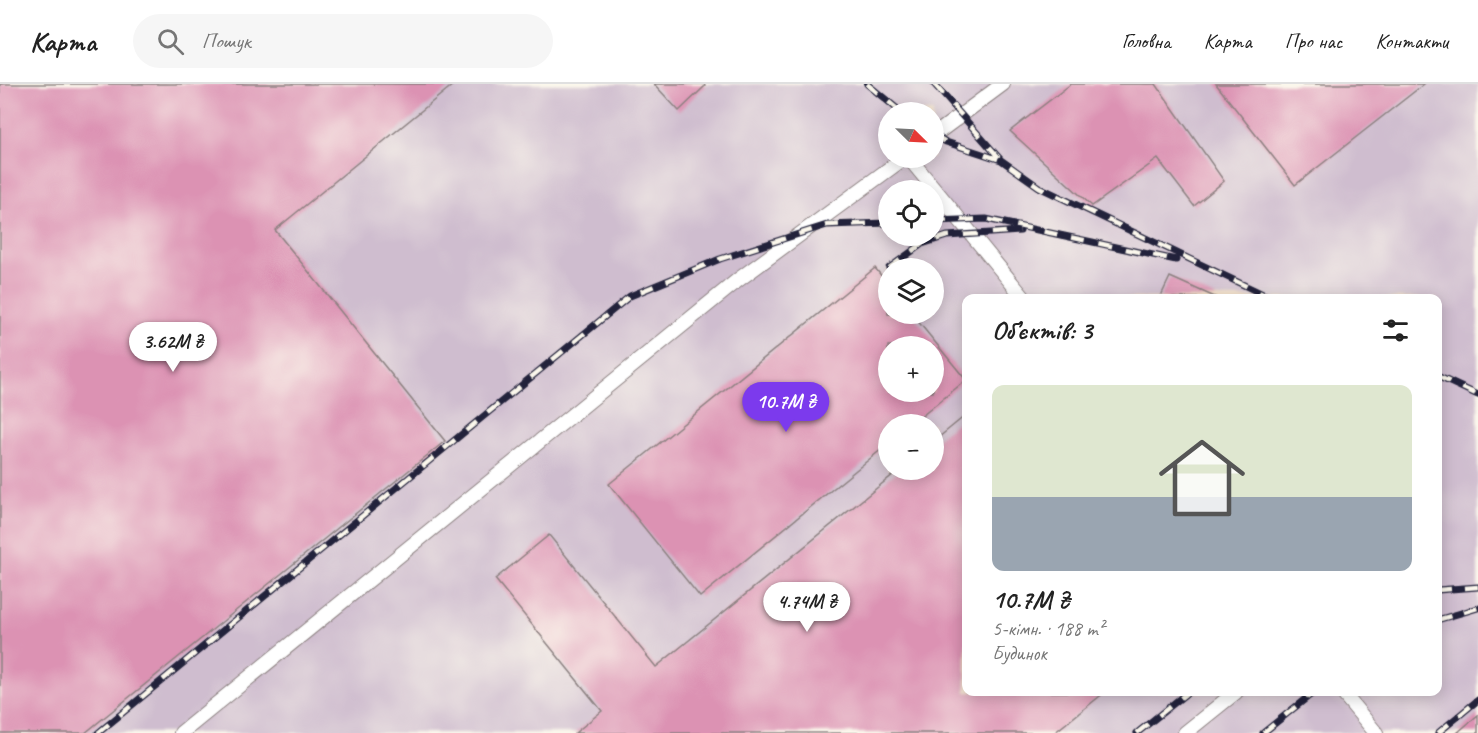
<!DOCTYPE html>
<html lang="uk">
<meta charset="utf-8">
<style>
body{margin:0;font-family:Caveat,sans-serif;background:#f6f6f6;color:#222;height:100vh;display:flex;flex-direction:column;font-size:22px;white-space:nowrap}
*{box-sizing:border-box;margin:0}
p{font-size:20px;color:#767676}
.icon{flex:none;width:33px;height:33px;fill:none;stroke:currentColor;stroke-width:2;stroke-linecap:round;stroke-linejoin:round}
.map{position:relative;flex:1;overflow:hidden}
.sheet{position:absolute;left:962px;top:210px;width:480px;height:402px;display:flex;flex-direction:column;background:#fff;border-radius:12px;box-shadow:0 3px 15px #0003}
.sheet>*{flex:none}
.needle{width:39px;rotate:114deg}
.tools{position:absolute;left:878px;top:18px;display:grid;gap:12px}
.tools a{display:grid;place-items:center;width:66px;height:66px;border-radius:50%;background:#fff;box-shadow:0 3px 15px #0003;font-size:30px}
.price{position:absolute;translate:-50% -51px;padding:0 14px;border-radius:21px;background:#fff;color:#222;font-size:20px;line-height:39px;filter:drop-shadow(0 2px 3px #0008)}
.price::after{content:'';position:absolute;left:50%;top:36px;width:18px;height:14px;margin-left:-9px;background:inherit;clip-path:polygon(0 0,100% 0,50% 100%)}
.price.on{background:#7c3aed;color:#fff}
ul{padding:0;list-style:none}
li{display:grid;align-content:center;gap:12px;height:318px;padding:0 30px}
li span{display:grid;place-items:center;height:186px;border-radius:12px;color:#555}
li>.icon{margin-inline-start:auto}
span .icon{width:108px;height:108px;fill:#fffc;stroke-width:1}
li b{font-size:26px}
h2{display:flex;justify-content:space-between;align-items:center;height:72px;padding:0 30px;font-size:26px}
header{display:flex;align-items:center;gap:36px;box-sizing:border-box;height:84px;padding:0 30px;background:#fff;border-bottom:2px solid #e0e0e0}
header strong{font-size:28px}
nav{display:flex;gap:33px;margin-inline-start:auto;font-size:21px}
.search{width:420px;height:54px;background:#f6f6f6;display:flex;align-items:center;gap:15px;box-sizing:border-box;padding:0 21px;border-radius:33px;color:#767676;font-size:22px}
.map>svg:first-child{display:block}
.industrial{fill:#cfbdcf;fill-rule:evenodd}
.building{fill:#dc92b3;fill-rule:evenodd}
.lines{fill:none;stroke-linecap:round;stroke-linejoin:round}
.lane-casing{stroke:#8c8181;stroke-width:16}
.lane{stroke:#fff;stroke-width:14}
.rail-casing{stroke:#22223b;stroke-width:7}
.rail{stroke:#fbf7ec;stroke-width:4.5;stroke-dasharray:14;stroke-linecap:butt}
</style>
<header>
<strong>Карта</strong>
<div class="search"><svg class="icon" aria-label="search" viewBox="0 0 24 24"><circle cx="10" cy="10" r="6"/><path d="M15 15l6 6"/></svg>Пошук</div>
<nav><a>Головна</a><a>Карта</a><a>Про нас</a><a>Контакти</a></nav>
</header>
<div class="map">
<svg width="1478" height="649" viewBox="0 0 1478 649">
<rect width="100%" height="100%" fill="#fbf7ec"/>
<filter id="ink" filterUnits="userSpaceOnUse"><feTurbulence type="fractalNoise" baseFrequency=".0167" numOctaves="2"/><feDisplacementMap in="SourceGraphic" scale="12" xChannelSelector="R" yChannelSelector="G"/><feConvolveMatrix kernelMatrix="1 2 1 2 8 2 1 2 1" color-interpolation-filters="sRGB"/></filter>
<filter id="wash" filterUnits="userSpaceOnUse"><feTurbulence type="fractalNoise" baseFrequency=".008" numOctaves="4" result="noise"/><feDisplacementMap in="SourceGraphic" scale="24" xChannelSelector="R" yChannelSelector="G"/><feGaussianBlur stdDeviation="1.35" result="paint"/><feColorMatrix in="noise" values="0 0 0 0 0 0 0 0 0 0 0 0 0 0 0 0 0 1.4 0 .05"/><feComposite in="paint" operator="in"/></filter>
<g filter="url(#wash)">
<rect width="100%" height="100%" fill="#f6e0c7"/>
<!-- industrial -->
<path class="industrial" d="M0 0H1478V649H0ZM888 28H933V74H888ZM888 106H933V152H888ZM888 184H933V230H888ZM966 214H1437V608H966ZM888 262H933V308H888ZM888 340H933V386H888Z"/>
<g id="blocks">
<!-- building -->
<path class="building" d="M0 0H454L275 146 445 357 85 649H0Z
M654 0H704L705 2 679 27Z
M1071 0H1156L1224 97 1194 122 1158 75 1092 122 1010 47Z
M1216 0H1424L1295 101Z
M875 184 888 200V230H912L966 296 912 340H888V360L700 513 609 400ZM888 262H933V308H888Z
M1170 193 1217 214H1160Z
M966 331V608H1105L1054 649H575L602 627 495 495 549 451 656 583 899 386H933V358Z
M1478 631V649H1457Z"/>
</g>
</g>
<g filter="url(#ink)">
<use href="#blocks" fill-opacity="0" stroke="#8c8181" stroke-width="1.5"/>
<g class="lines">
<defs>
<path id="lane" d="M933 52 1003 0
M909 74 1024 214
M1342 608 1376 649
M181 649 738 196 904 74
M1185 649 1236 608"/>
</defs>
<!-- lane casing -->
<use href="#lane" class="lane-casing"/>
<!-- lane -->
<use href="#lane" class="lane"/>
<defs>
<path id="rail" d="M867 0 901 28
M934 0 1001 76 1039 103 1271 214
M933 50 946 58 1001 76
M933 137 986 135 1176 176
M889 184 922 160 947 152 1020 147
M1437 292 1478 311
M1437 506 1478 503
M1437 536 1478 524
M98 649 630 212 720 175 827 141 888 139
M1137 649 1188 608
M1263 649 1314 608
M1438 649 1478 616"/>
</defs>
<!-- rail casing -->
<use href="#rail" class="rail-casing"/>
<!-- rail -->
<use href="#rail" class="rail"/>
</g>
</g>
</svg>
<div class="tools">
<a><svg class="needle" viewBox="-14 -14 28 28"><path d="M0-13l5 13h-10z" fill="#e53935"/><path d="M0 13l5-13h-10z" fill="#767676"/></svg></a>
<a><svg class="icon" aria-label="locate" viewBox="0 0 24 24"><circle cx="12" cy="12" r="6"/><path d="M12 2v4M12 18v4M2 12h4M18 12h4"/></svg></a>
<a><svg class="icon" aria-label="layers" viewBox="0 0 24 24"><path d="M12 4l9 5-9 5-9-5zM3 14l9 5 9-5"/></svg></a>
<a>+</a>
<a>−</a>
</div>
<b class="price" style="left:173px;top:289px">3.62M ₴</b>
<b class="price on" style="left:786px;top:349px">10.7M ₴</b>
<b class="price" style="left:807px;top:549px">4.74M ₴</b>
<section class="sheet">
<h2>Об’єктів: 3<svg class="icon" aria-label="filters" viewBox="0 0 24 24"><path d="M4 7h16M4 17h16"/><circle cx="9" cy="7" r="2"/><circle cx="15" cy="17" r="2"/></svg></h2>
<ul>
<li><span style="background:linear-gradient(#dfe7d0 60%,#9aa5b1 0)"><svg class="icon" aria-label="home" viewBox="0 0 24 24"><path d="M3 11l9-7 9 7M6 9v11h12V9"/></svg></span><div><b>10.7M ₴</b><p>5-кімн. · 188 m²</p><p>Будинок</p></div></li>
</ul>
</section>
</div>
